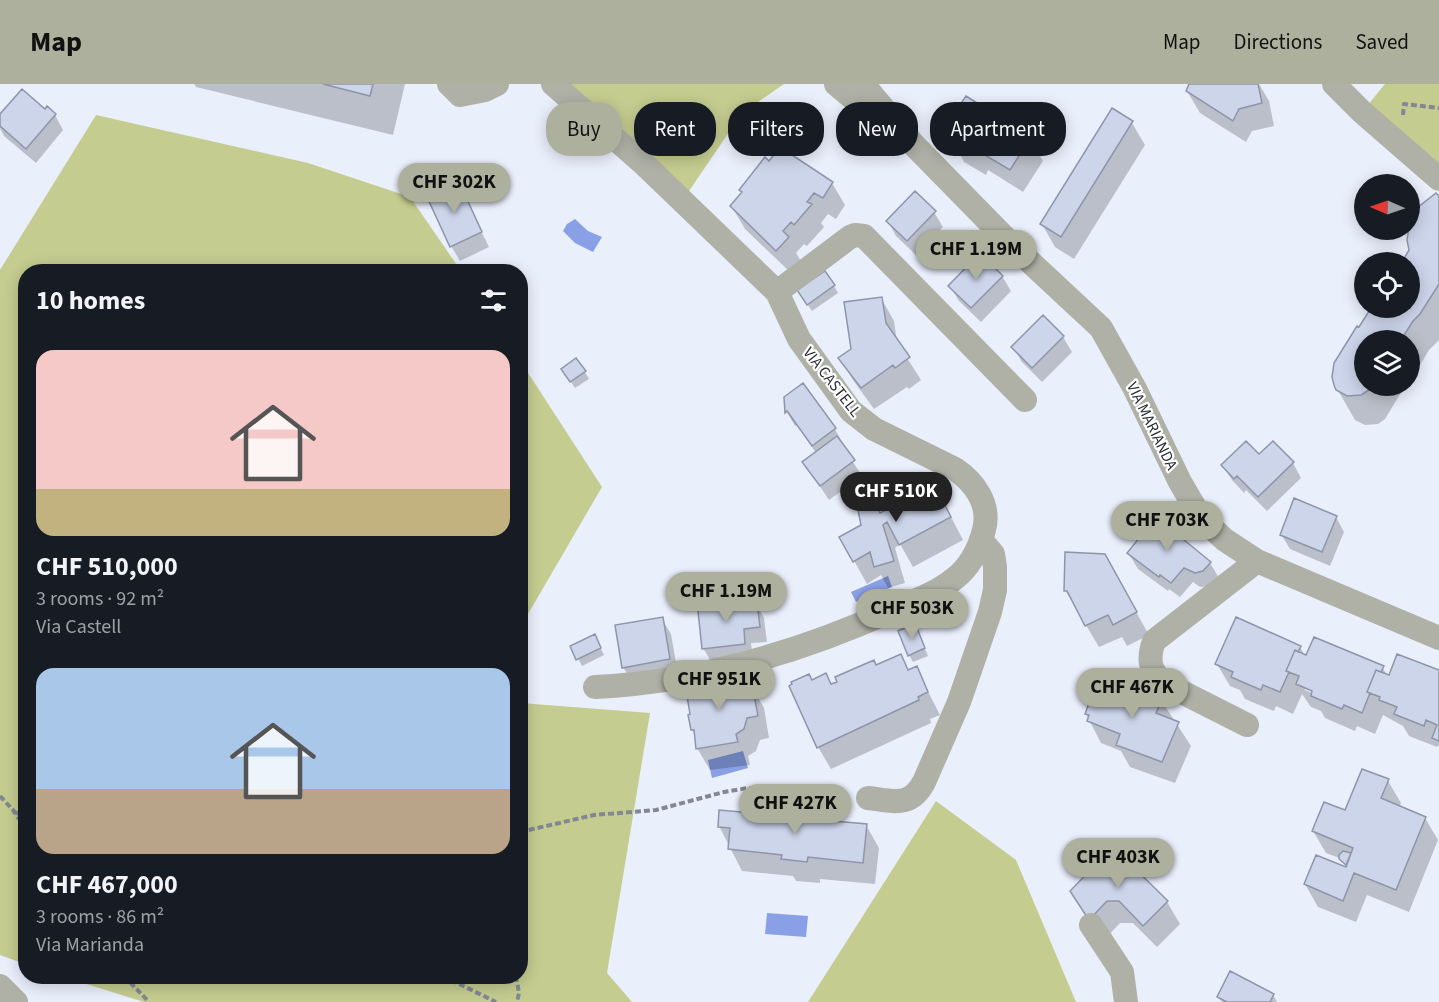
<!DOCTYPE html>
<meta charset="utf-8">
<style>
body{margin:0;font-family:"Source Sans 3",sans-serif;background:#242831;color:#f1f3f6;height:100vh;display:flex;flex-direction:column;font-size:22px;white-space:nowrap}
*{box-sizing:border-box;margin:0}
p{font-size:20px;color:#9ea1a6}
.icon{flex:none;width:33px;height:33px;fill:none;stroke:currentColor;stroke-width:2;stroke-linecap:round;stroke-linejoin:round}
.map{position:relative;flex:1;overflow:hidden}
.panel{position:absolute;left:18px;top:180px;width:510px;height:720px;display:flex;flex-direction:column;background:#171b24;border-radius:24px;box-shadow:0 3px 15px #0003}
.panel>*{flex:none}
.hud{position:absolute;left:546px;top:18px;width:570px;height:54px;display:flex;gap:12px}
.needle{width:39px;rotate:272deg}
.buttons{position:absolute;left:1354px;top:90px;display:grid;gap:12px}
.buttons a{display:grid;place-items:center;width:66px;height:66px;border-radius:50%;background:#171b24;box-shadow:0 3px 15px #0003;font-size:30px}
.price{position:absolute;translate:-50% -51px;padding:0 14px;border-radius:21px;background:#adb09c;color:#111;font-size:20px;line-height:39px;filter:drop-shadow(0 2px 3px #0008)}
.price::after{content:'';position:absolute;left:50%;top:36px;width:18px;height:14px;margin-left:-9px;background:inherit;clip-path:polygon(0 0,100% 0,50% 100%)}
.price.selected{background:#222;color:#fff}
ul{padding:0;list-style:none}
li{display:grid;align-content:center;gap:12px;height:318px;padding:0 18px}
li span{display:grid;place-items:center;height:186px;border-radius:18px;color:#555}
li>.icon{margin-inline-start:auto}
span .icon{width:108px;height:108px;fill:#fffc;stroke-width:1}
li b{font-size:26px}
h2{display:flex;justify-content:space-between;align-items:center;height:72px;padding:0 18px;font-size:26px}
.pill{padding:0 21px;border-radius:24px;background:#171b24;box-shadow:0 3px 15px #0003;font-size:21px;line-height:54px}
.pill.selected{background:#adb09c;color:#111}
header{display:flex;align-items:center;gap:36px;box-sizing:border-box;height:84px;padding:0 30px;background:#adb09c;color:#111}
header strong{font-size:28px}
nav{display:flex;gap:33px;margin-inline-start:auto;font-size:21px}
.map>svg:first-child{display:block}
.green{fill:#c4cc90}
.water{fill:#89a0e7}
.shadow{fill:#0003;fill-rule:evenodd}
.building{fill:#cdd5eb;stroke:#8e95aa;stroke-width:1.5}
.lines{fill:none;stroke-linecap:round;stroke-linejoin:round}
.path{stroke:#838792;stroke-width:4;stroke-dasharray:6 3;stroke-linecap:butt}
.minor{stroke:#afb0a6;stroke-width:24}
.labels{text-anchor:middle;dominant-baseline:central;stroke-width:4.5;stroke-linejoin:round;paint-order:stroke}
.street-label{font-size:16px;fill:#292c35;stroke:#fff}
</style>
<header>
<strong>Map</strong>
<nav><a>Map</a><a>Directions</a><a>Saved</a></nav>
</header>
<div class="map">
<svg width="1439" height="918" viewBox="0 0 1439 918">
<rect width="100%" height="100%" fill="#eaeffc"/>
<!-- green -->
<path class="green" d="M562 0H784L742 29 687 110Z
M1385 0H1439V95L1362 28Z
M96 31 308 79 410 113 461 187 26 188 25 880 0 871V186Z
M521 278 602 403 521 542 520 278Z
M521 619 650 629 607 889 632 918H144L64 893 520 892Z
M936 717 1016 776 1076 918H808Z"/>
<!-- water -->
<path class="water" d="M575 135 588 147 602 153 593 168 575 159 563 147 567 140Z
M888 492 892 503 856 518 851 508Z
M743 667 748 684 712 694 708 676Z
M767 829 808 832 806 853 765 850Z"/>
<!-- shadow -->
<path class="shadow" d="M194 0H405L393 51 196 3Z
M1191 0H1259L1269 17 1274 42 1252 47 1246 58 1200 29 1187 7Z
M45 27 55 31 63 46 36 79 4 52 0 44V32Z
M958 28 1030 54 1043 77 1023 108 988 86 986 91 964 78 952 55 963 37Z
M1132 39 1145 61 1074 175 1055 163 1042 140Z
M769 79 832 99 845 121 836 135 828 130 821 139 824 143 807 162 804 160 796 169 801 177 790 188 745 145 732 123 743 110 741 106Z
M458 100 489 163 460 177 451 162Z
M1439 114V256L1429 266 1410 298V256H1365V302H1405L1385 335 1378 340 1365 341 1355 336 1335 301 1359 245 1373 224H1410V178H1404Z
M934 128 943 143 916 171 896 152 888 137Z
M1002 192 1011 207 981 238 959 217 950 202Z
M834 202 838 209 812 227 803 214Z
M881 214 894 237 897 258 921 296 909 305 907 303 874 325 853 296 840 274 853 266Z
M1043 233 1063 253 1072 268 1042 298 1022 278 1013 263Z
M585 288 589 295 575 304 567 292Z
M803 302 835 345 843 360 842 361 862 392 829 416 804 378 816 369 797 341 795 342 787 328 785 314Z
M1259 372 1293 379 1301 394 1267 427 1246 406 1244 409 1232 396 1223 382Z
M927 406 947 425 963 456 913 483 900 460 895 464 905 499 888 504 881 491 867 500 841 453 863 441 877 422 881 430Z
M1336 433 1344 448 1330 482 1290 465 1281 450Z
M1156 435 1210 479 1219 494 1211 502 1200 503 1193 498 1180 513 1169 505 1168 507 1138 485 1129 470Z
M1104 471 1149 551 1127 562 1122 553 1099 563 1065 506Z
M712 518 716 524 756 519 764 534 767 558 751 559 753 575 712 579 703 564Z
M662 535 671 550 678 590 632 598 623 583Z
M918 548 928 572 913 578 909 571Z
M598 559 604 571 582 582 572 563Z
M1300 563 1305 572 1382 583 1389 594 1439 588V663L1438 661 1437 663 1409 652 1403 642 1383 631 1375 650 1357 642 1355 647 1325 634 1321 627 1311 623 1302 610 1293 630 1276 622 1274 627 1245 615 1240 606 1230 602 1217 580ZM1305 602 1320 609 1319 612 1305 606Z
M900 571 909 587 916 584 940 631 930 635 931 639 831 685 818 663 811 597 831 602Z
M725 596 730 605 751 602 764 624 769 654 760 656 756 667 748 672 750 681 710 686 697 664 696 652 692 646Z
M1161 616 1191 662 1175 699 1130 683 1121 667 1101 659 1086 630Z
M1388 697 1401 719 1399 723 1425 734 1438 756 1409 828 1367 811 1356 838 1318 823 1305 800 1347 785 1342 775 1326 769 1313 747 1346 728Z
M811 722 820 737 866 741 879 764 875 800 820 795V799L796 797 793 792 742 787 719 742 786 734Z
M1072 807 1167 818 1180 840 1157 863 1133 839H1120L1103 857Z
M1273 911 1277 918H1222L1218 913Z"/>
<!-- building -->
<path class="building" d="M323 0H373L370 12Z
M1189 0H1258L1262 19 1239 25 1233 37 1186 7Z
M22 5 45 25 47 22 56 30 26 65 0 42V30Z
M966 12 1031 53 1010 86 975 65 973 69 950 55 964 32 956 27Z
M1112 24 1133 37 1061 153 1040 140Z
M780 63 833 98 823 114 814 109 807 118 812 120 794 141 791 138 783 147 789 153 776 167 730 122 742 108 739 106 765 73 769 77Z
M459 98 482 148 450 163 427 113Z
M915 107 936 127 907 157 886 137Z
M1436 109 1439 112V200L1420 230 1413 237 1401 256H1365V302H1372L1369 306 1361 311 1347 312 1336 306 1334 301 1332 293 1334 279 1357 242 1359 243 1371 224H1410V178H1402L1409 166 1407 156 1410 137 1417 124Z
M980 169 1003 192 971 224 948 202Z
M825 187 835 201 807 221 797 206Z
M882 213 886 239 910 273 895 284 893 281 861 304 838 274 851 265 844 218Z
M1043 231 1064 252 1032 284 1011 263Z
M576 274 586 287 570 298 561 285Z
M803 299 836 344 812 362 787 327 785 329 784 313Z
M837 352 855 376 820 402 802 378Z
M1246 357 1259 370 1273 357 1294 378 1258 413 1237 392 1234 395 1221 381Z
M922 394 927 404 934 400 951 433 899 461 887 438 883 441 894 477 874 483 870 468 853 478 839 453 861 441 858 426 877 421 880 429 909 415 903 403Z
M1294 414 1337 432 1322 468 1280 451Z
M1156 433 1211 478 1203 487 1195 489 1184 484 1171 499 1160 491 1159 493 1127 469Z
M1065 468 1105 470 1137 528 1113 541 1108 531 1085 542 1067 507H1064Z
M713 516 714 522 757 518 760 543 744 545 745 560 702 565 697 518Z
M663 533 670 575 622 584 615 541Z
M1236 533 1301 562 1298 568 1295 566 1286 587 1289 588 1280 608 1263 601 1261 606 1231 593 1233 588 1215 580Z
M915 539 925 564 908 572 898 547Z
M595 550 601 564 576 576 570 562Z
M1314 553 1384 582 1381 588 1376 586 1367 608 1370 609 1362 629 1344 621 1342 625 1311 612 1312 607 1296 600 1299 592 1286 587 1295 566 1306 571Z
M901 570 908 586 917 582 928 608 918 613 919 616 817 664 789 602 792 600 791 598 809 590 812 596 826 589 831 600 837 598 835 593 874 576 876 581Z
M1397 570 1439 586V657L1432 654 1437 641 1426 636 1424 642 1394 630 1397 623 1379 616 1380 613 1367 608 1376 586 1389 591Z
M726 594 729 603 752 600 758 632 747 634 744 645 736 650 738 658 696 665 694 646H691L688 631 690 630 685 600Z
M1103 594 1126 603 1127 600 1162 615 1156 629 1179 638 1162 678 1116 661 1120 650 1087 637 1089 631 1085 630 1092 611 1095 613Z
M1362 685 1389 695 1381 714 1426 733 1396 806 1354 789 1343 817 1304 800 1316 771 1346 783 1353 764 1312 747 1324 718 1345 726Z
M786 718 812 720 811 735 867 740 863 779 808 773 807 778 781 775 782 771 728 765 730 744 718 743 719 726 785 732Z
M1113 763 1168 817 1143 842 1119 817H1107L1089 836 1070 807Z
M1343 767 1351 769 1346 781 1339 775V771Z
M1230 887 1274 910 1270 918H1227L1217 913Z"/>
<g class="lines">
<!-- path -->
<path class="path" d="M1403 31 1404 20 1439 24
M0 712 13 726 26 745
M16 728 26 735
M520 748 594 731 656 726 724 708 747 704H773L845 711
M124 892 149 918
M443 892 496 918
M516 892 519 909 517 918"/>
<!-- minor -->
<path class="minor" d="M449 0 460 11 485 6 497 0
M553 0 645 81 777 208 799 255 851 327 874 345 955 385C974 398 991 420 984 446 979 465 970 483 954 495 937 509 914 517 893 526 800 568 698 598 595 603
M836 0 880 37
M863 0 913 60 1013 162 1101 244 1135 305 1180 398 1201 434 1225 456 1257 477 1439 554
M1334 0 1362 28 1439 95
M777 208 850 153 855 151 864 152 1025 316
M1247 641 1162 598C1149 585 1148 574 1154 557L1257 477
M868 714C894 717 910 724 924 698L959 618 990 528 995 506V483L993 470 981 456
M1091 841 1122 888 1126 918
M0 902 16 918"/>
</g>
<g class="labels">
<!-- street labels -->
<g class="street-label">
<text transform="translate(832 298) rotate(52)">VIA CASTELL</text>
<text transform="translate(1152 342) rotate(64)">VIA MARIANDA</text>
</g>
</g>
</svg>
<div class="buttons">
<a><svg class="needle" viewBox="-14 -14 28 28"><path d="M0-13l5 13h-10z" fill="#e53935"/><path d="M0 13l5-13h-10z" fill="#9ea1a6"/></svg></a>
<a><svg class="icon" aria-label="locate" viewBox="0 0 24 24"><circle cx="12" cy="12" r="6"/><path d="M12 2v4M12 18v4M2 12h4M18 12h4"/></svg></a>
<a><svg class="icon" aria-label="layers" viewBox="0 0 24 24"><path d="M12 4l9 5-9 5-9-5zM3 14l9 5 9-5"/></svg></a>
</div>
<b class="price" style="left:454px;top:130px">CHF 302K</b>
<b class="price" style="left:976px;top:197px">CHF 1.19M</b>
<b class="price selected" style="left:896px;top:439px">CHF 510K</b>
<b class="price" style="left:1167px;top:468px">CHF 703K</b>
<b class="price" style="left:726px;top:539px">CHF 1.19M</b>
<b class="price" style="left:912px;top:556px">CHF 503K</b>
<b class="price" style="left:719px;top:627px">CHF 951K</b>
<b class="price" style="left:1132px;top:635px">CHF 467K</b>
<b class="price" style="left:795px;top:751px">CHF 427K</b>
<b class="price" style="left:1118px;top:805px">CHF 403K</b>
<div class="hud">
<a class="pill selected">Buy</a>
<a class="pill">Rent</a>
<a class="pill">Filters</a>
<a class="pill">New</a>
<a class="pill">Apartment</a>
</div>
<section class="panel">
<h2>10 homes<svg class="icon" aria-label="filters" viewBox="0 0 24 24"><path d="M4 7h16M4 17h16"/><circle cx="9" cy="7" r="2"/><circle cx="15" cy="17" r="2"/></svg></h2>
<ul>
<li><span style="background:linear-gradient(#f6c9c9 75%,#c2b280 0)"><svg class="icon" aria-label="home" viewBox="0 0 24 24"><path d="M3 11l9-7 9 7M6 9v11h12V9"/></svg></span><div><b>CHF 510,000</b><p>3 rooms · 92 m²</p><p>Via Castell</p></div></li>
<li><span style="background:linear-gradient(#a9c7e8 65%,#b9a48a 0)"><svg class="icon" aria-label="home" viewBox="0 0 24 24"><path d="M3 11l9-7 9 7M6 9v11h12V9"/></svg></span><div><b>CHF 467,000</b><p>3 rooms · 86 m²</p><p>Via Marianda</p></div></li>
</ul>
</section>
</div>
